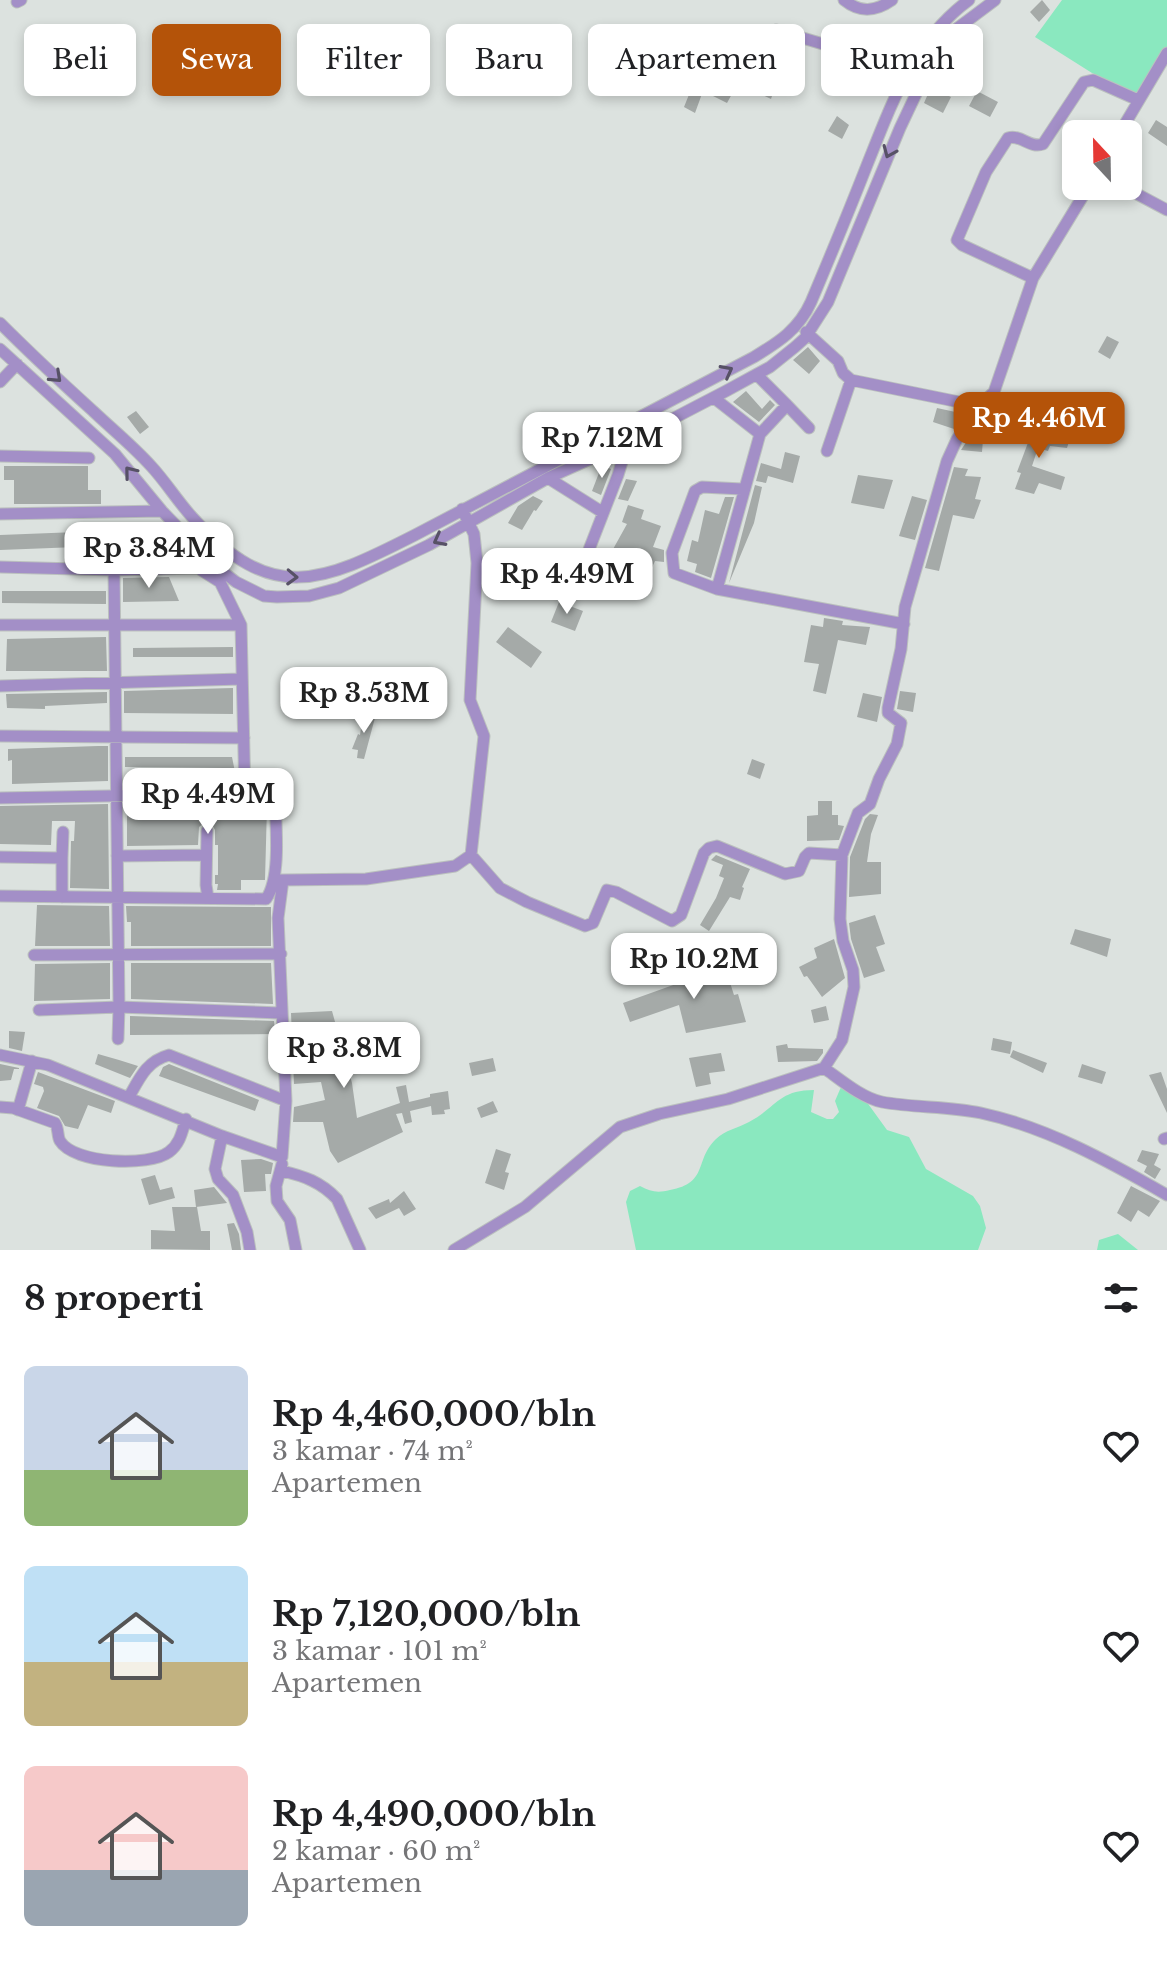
<!DOCTYPE html>
<html lang="id">
<meta charset="utf-8">
<style>
body{margin:0;font-family:"Libre Baskerville",serif;background:#f2f2f2;color:#202124;height:100vh;display:flex;flex-direction:column;font-size:30px;white-space:nowrap}
*{box-sizing:border-box;margin:0}
p{font-size:26px;color:#757577}
.icon{flex:none;width:44px;height:44px;fill:none;stroke:currentColor;stroke-width:2;stroke-linecap:round;stroke-linejoin:round}
.map{position:relative;height:1250px;overflow:hidden}
.details{display:flex;flex-direction:column;background:#fff;flex:1}
.details>*{flex:none}
.top-card{position:absolute;left:24px;top:24px;width:1120px;height:72px;display:flex;gap:16px}
.needle{width:52px;rotate:338deg}
.tools{position:absolute;left:1062px;top:120px;display:grid;gap:16px}
.tools a{display:grid;place-items:center;width:80px;height:80px;border-radius:12px;background:#fff;box-shadow:0 4px 12px #0003;font-size:40px}
.price{position:absolute;translate:-50% -68px;padding:0 18px;border-radius:16px;background:#fff;color:#222;font-size:26px;line-height:52px;filter:drop-shadow(0 2px 4px #0008)}
.price::after{content:'';position:absolute;left:50%;top:48px;width:24px;height:18px;margin-left:-12px;background:inherit;clip-path:polygon(0 0,100% 0,50% 100%)}
.price.on{background:#b45309;color:#fff}
ul{padding:0;list-style:none}
li{display:flex;align-items:center;gap:24px;height:200px;padding:0 24px}
li span{display:grid;place-items:center;flex:none;width:224px;height:160px;border-radius:12px;color:#555}
li>.icon{margin-inline-start:auto}
span .icon{width:96px;height:96px;fill:#fffc;stroke-width:1}
li b{font-size:34px}
h2{display:flex;justify-content:space-between;align-items:center;height:96px;padding:0 24px;font-size:34px}
.tag{padding:0 28px;border-radius:12px;background:#fff;box-shadow:0 4px 12px #0003;font-size:28px;line-height:72px}
.tag.on{background:#b45309;color:#fff}
.map>svg:first-child{display:block}
.green{fill:#8ae8bf}
.building{fill:#a5aaa8}
.lines{fill:none;stroke-linecap:round;stroke-linejoin:round}
.minor-casing{stroke:#bbc0be;stroke-width:13}
.minor{stroke:#a38fc7;stroke-width:11}
.oneway{stroke:#575166}
</style>
<div class="map">
<svg width="1167" height="1250" viewBox="0 0 1167 1250">
<rect width="100%" height="100%" fill="#dce2df"/>
<!-- green -->
<path class="green" d="M1062 0H1167V47L1139 94 1092 73 1035 37Z
M841 1087 866 1101 887 1130 909 1137 926 1169 973 1196 980 1206 986 1228 978 1250H636L626 1202 630 1191 640 1186C651 1192 658 1193 670 1190 709 1183 694 1160 716 1139 725 1130 738 1128 749 1122 776 1108 778 1090 814 1090L811 1112 827 1119H833L839 1112 835 1101Z
M1118 1234 1138 1250H1097L1099 1240Z"/>
<!-- building -->
<path class="building" d="M1042 0 1050 10 1039 22 1030 12Z
M743 38 760 50 751 64 758 67 754 73 776 84 771 99 738 83 727 103 703 91 695 113 684 107 690 92 675 80 680 66 700 74 711 50 730 59Z
M931 87 951 97 943 113 924 103Z
M977 91 998 102 990 117 969 106Z
M837 116 849 125 842 139 828 131Z
M1156 120 1167 127V146L1148 133Z
M1107 336 1119 342 1110 359 1098 352Z
M808 347 820 361 809 374 793 360Z
M746 391 762 409 770 400 775 405 759 422 733 402Z
M999 399 1011 404 1005 414 1002 413 992 431 984 427 982 452 961 450 986 412Z
M937 408 960 413 958 419 960 420 954 429 933 422Z
M136 411 149 427 140 434 127 417Z
M1027 425 1070 438 1067 448 1050 446 1048 451 1038 448 1032 466 1065 477 1061 490 1039 483 1034 494 1015 489 1021 473 1017 472 1029 440 1022 438Z
M785 452 800 456 793 483 768 476 766 483 756 481 761 463 781 469Z
M602 465 611 469 601 495 592 491Z
M4 466H88V490H101V504H14V480H4Z
M954 467 968 469 965 476 981 477 975 499 981 500 974 519 953 515 939 571 925 568Z
M858 475 893 480 884 509 851 503Z
M626 479 637 481 628 501 618 499Z
M755 485 762 487 754 523 729 583Z
M533 496 543 501 536 511 534 510 522 530 508 523 518 506Z
M912 496 927 500 915 540 899 536Z
M725 497H734L711 578 695 572 697 564 687 561 692 540 698 542 705 510 719 514Z
M628 505 644 510 641 519 661 526 653 547 664 550V562L655 561 646 580 618 568 605 598 586 590 600 557 607 560 627 524 622 522Z
M77 532V547L0 550V535Z
M169 577 179 601 123 602V578Z
M2 591H106V604L2 603Z
M559 602 583 611 575 631 551 622Z
M824 618 843 621 842 625 870 627 866 645 838 640 826 694 813 691 819 664 804 662 811 625 823 627Z
M508 627 542 652 531 668 496 642Z
M106 637 107 671H6L7 639Z
M233 647V657H133V648Z
M233 688V714L124 713V691Z
M900 691 916 693 913 712 897 709Z
M107 692V703L45 706V709L7 708 6 694Z
M863 693 882 697 877 722 857 717Z
M363 714H376L364 759 357 758 358 750 352 749 358 734 360 735Z
M98 746H108V781L12 784V760L8 761V749Z
M125 757H232L236 777H227L223 768 125 767Z
M752 759 765 764 760 779 747 774Z
M818 801H832V815H838V825L844 826 839 840 807 841V816L818 815Z
M108 804 109 889 70 888 71 841H74L75 821H52L51 845 0 844V806Z
M267 806 265 880H241V890H217L218 884H215V875H218V845H215V830L211 823H204L199 827 198 845 127 846V807Z
M870 814 878 815 871 834 867 862H881V894L849 897 850 857 865 819Z
M716 855 750 869 742 887 744 888 740 900 730 897 709 931 700 925 716 898 724 878 719 876 723 865 711 860Z
M37 905 109 906 110 946H35Z
M126 906 271 907V946H131V922H127Z
M875 915 885 944 876 947 885 971 864 978 851 939 849 923Z
M1075 929 1111 939 1107 957 1070 944Z
M834 939 845 978 822 997 807 976 804 977 799 967 817 958 814 948Z
M110 963V999L34 1001 35 964Z
M131 963H271L273 1004 131 999Z
M724 964 734 995 738 994 746 1022 686 1033 679 1005 630 1022 623 1003 690 979 689 973Z
M826 1006 829 1020 814 1023 811 1010Z
M332 1011 352 1083 357 1118 400 1103 396 1087 406 1085 409 1102 430 1097V1094L448 1091 450 1109 444 1110 445 1114 432 1115 431 1106 410 1111 412 1122 405 1124 402 1113 396 1114 403 1132 338 1163 330 1151 323 1122H293L294 1107 325 1100 321 1082 294 1084 291 1013Z
M130 1016 274 1021 275 1034 130 1035Z
M9 1031 25 1032 22 1051 9 1048Z
M993 1038 1012 1042 1010 1054 991 1050Z
M787 1044 788 1048 823 1049V1053L817 1061 778 1062 776 1046Z
M1013 1050 1047 1063 1043 1073 1010 1057Z
M721 1053 725 1071 709 1073 711 1084 696 1087 689 1058Z
M98 1054 119 1060 138 1066 130 1078 95 1064Z
M493 1058 496 1071 472 1076 469 1063Z
M0 1064 19 1068V1069H14L11 1080 0 1081Z
M169 1064 259 1100 255 1111 159 1076 163 1067Z
M1082 1064 1106 1072 1102 1084 1078 1077Z
M38 1072 115 1101 111 1113 88 1105 78 1129 65 1126 59 1116 37 1108 44 1091 43 1087 34 1084Z
M1161 1072 1167 1089V1113L1149 1075Z
M493 1101 498 1112 481 1118 477 1108Z
M496 1149 511 1154 505 1172 509 1173 504 1190 485 1183Z
M1142 1150 1159 1154 1154 1165 1161 1169 1155 1179 1144 1172 1147 1166 1137 1161Z
M261 1159 273 1163 271 1174H265L266 1191 244 1192 241 1160Z
M155 1175 160 1190 172 1187 175 1198 149 1205 141 1179Z
M1131 1186 1160 1201 1149 1217 1138 1210 1131 1222 1117 1213Z
M214 1187 227 1203 196 1207 194 1190Z
M404 1191 416 1209 404 1216 399 1208 376 1219 368 1208 389 1199 390 1203Z
M172 1207H197L201 1231H210V1250L151 1249V1230L175 1231Z
M234 1223 239 1234 241 1250H232L227 1224Z"/>
<g class="lines">
<defs>
<path id="minor" d="M844 0C860 13 875 12 892 0
M17 2 21 0
M776 30 833 47 918 88
M1119 134 1167 53
M1122 186 1167 210
M1033 278 962 245 957 240 986 172 1008 138C1021 134 1030 149 1043 144L1084 82 1093 80 1138 100
M0 323C30 353 61 382 93 411 112 429 133 446 151 466 166 482 178 502 193 518 272 605 321 583 415 535L754 357C779 342 799 329 811 302 830 257 849 211 867 165 892 103 913 41 969 0
M806 332 838 361 843 373 851 380 979 406
M0 349 115 454 162 511 215 566 236 582 264 596 277 597 309 596 339 588 429 545 548 478 628 442 726 391 770 367 795 347 805 338 828 302 900 128 933 58 955 30 995 0
M0 382 17 364
M714 398 760 434 787 405 757 375
M787 405 809 428
M827 451 851 380
M0 456 89 458
M548 478 602 512
M742 489 702 487 695 491 672 553 674 573 717 589 904 624
M0 514 162 511
M0 567 114 570 198 568 220 582 241 625 245 795
M573 585 583 565 618 475 628 442
M717 589 760 434
M0 625H241
M0 686 241 679
M0 736 244 738
M0 798 267 793 275 801C276 827 281 878 266 899L0 896
M207 831 206 885 208 898
M471 855 500 888 527 902 585 926 593 923 607 890 616 892 672 921 681 915 704 853 709 848 717 846 785 874 799 871 805 857 809 853 842 855
M117 856 206 855
M0 857 62 858 63 832
M283 880 366 879 455 866 471 855 484 736 470 700 477 563 474 534 462 509
M62 897V858
M34 955 281 954
M39 1010 119 1007 114 570
M118 1039 119 1007 280 1013
M0 1055 48 1065 222 1136 282 1157 286 1101 278 918 283 880H274
M824 1068C841 1080 862 1098 882 1102 915 1108 949 1106 981 1113 1046 1127 1110 1162 1167 1195
M129 1097C140 1077 147 1061 169 1055L286 1101
M0 1107 13 1108 55 1123C59 1129 57 1136 60 1141 74 1164 149 1167 169 1152 180 1144 182 1132 186 1119
M18 1110 32 1061
M222 1136 215 1169 218 1179 233 1195 247 1232 250 1250
M1164 1139 1167 1138
M282 1164 276 1186 277 1201 290 1220 296 1250
M282 1171C304 1176 321 1182 337 1199L360 1250
M454 1250 525 1207 620 1127 659 1114 728 1099 824 1068 842 1040 854 987 853 970 843 941 840 919 842 855 858 813 870 804 879 779 897 744 901 723 888 713V708L901 649 905 607 947 461 957 439 979 406 994 392 1033 278 1089 186"/>
</defs>
<!-- minor casing -->
<use href="#minor" class="minor-casing"/>
<!-- minor -->
<use href="#minor" class="minor"/>
</g>
<!-- one-way arrows -->
<defs><path id="oneway-chevron" d="M-2-3.5L2.5 0L-2 3.5" fill="none" stroke-width="1.6" stroke-linecap="round" stroke-linejoin="round" transform="scale(2)"/></defs>
<g class="oneway">
<use href="#oneway-chevron" transform="translate(889 152) rotate(113)"/>
<use href="#oneway-chevron" transform="translate(727 371) rotate(-28)"/>
<use href="#oneway-chevron" transform="translate(56 377) rotate(43)"/>
<use href="#oneway-chevron" transform="translate(130 472) rotate(-129)"/>
<use href="#oneway-chevron" transform="translate(439 540) rotate(152)"/>
<use href="#oneway-chevron" transform="translate(292 577) rotate(2)"/>
</g>
</svg>
<div class="tools">
<a><svg class="needle" viewBox="-14 -14 28 28"><path d="M0-13l5 13h-10z" fill="#e53935"/><path d="M0 13l5-13h-10z" fill="#757577"/></svg></a>
</div>
<b class="price on" style="left:1039px;top:460px">Rp 4.46M</b>
<b class="price" style="left:602px;top:480px">Rp 7.12M</b>
<b class="price" style="left:149px;top:590px">Rp 3.84M</b>
<b class="price" style="left:567px;top:616px">Rp 4.49M</b>
<b class="price" style="left:364px;top:735px">Rp 3.53M</b>
<b class="price" style="left:208px;top:836px">Rp 4.49M</b>
<b class="price" style="left:694px;top:1001px">Rp 10.2M</b>
<b class="price" style="left:344px;top:1090px">Rp 3.8M</b>
<div class="top-card">
<a class="tag">Beli</a>
<a class="tag on">Sewa</a>
<a class="tag">Filter</a>
<a class="tag">Baru</a>
<a class="tag">Apartemen</a>
<a class="tag">Rumah</a>
</div>
</div>
<section class="details">
<h2>8 properti<svg class="icon" aria-label="filters" viewBox="0 0 24 24"><path d="M4 7h16M4 17h16"/><circle cx="9" cy="7" r="2"/><circle cx="15" cy="17" r="2"/></svg></h2>
<ul>
<li><span style="background:linear-gradient(#c9d6e8 65%,#8fb573 0)"><svg class="icon" aria-label="home" viewBox="0 0 24 24"><path d="M3 11l9-7 9 7M6 9v11h12V9"/></svg></span><div><b>Rp 4,460,000/bln</b><p>3 kamar · 74 m²</p><p>Apartemen</p></div><svg class="icon" aria-label="heart" viewBox="0 0 24 24"><path d="M12 20l-8-8c-3-5 5-10 8-4 3-6 11-1 8 4z"/></svg></li>
<li><span style="background:linear-gradient(#bfe0f5 60%,#c2b280 0)"><svg class="icon" aria-label="home" viewBox="0 0 24 24"><path d="M3 11l9-7 9 7M6 9v11h12V9"/></svg></span><div><b>Rp 7,120,000/bln</b><p>3 kamar · 101 m²</p><p>Apartemen</p></div><svg class="icon" aria-label="heart" viewBox="0 0 24 24"><path d="M12 20l-8-8c-3-5 5-10 8-4 3-6 11-1 8 4z"/></svg></li>
<li><span style="background:linear-gradient(#f6c9c9 65%,#9aa5b1 0)"><svg class="icon" aria-label="home" viewBox="0 0 24 24"><path d="M3 11l9-7 9 7M6 9v11h12V9"/></svg></span><div><b>Rp 4,490,000/bln</b><p>2 kamar · 60 m²</p><p>Apartemen</p></div><svg class="icon" aria-label="heart" viewBox="0 0 24 24"><path d="M12 20l-8-8c-3-5 5-10 8-4 3-6 11-1 8 4z"/></svg></li>
</ul>
</section>
